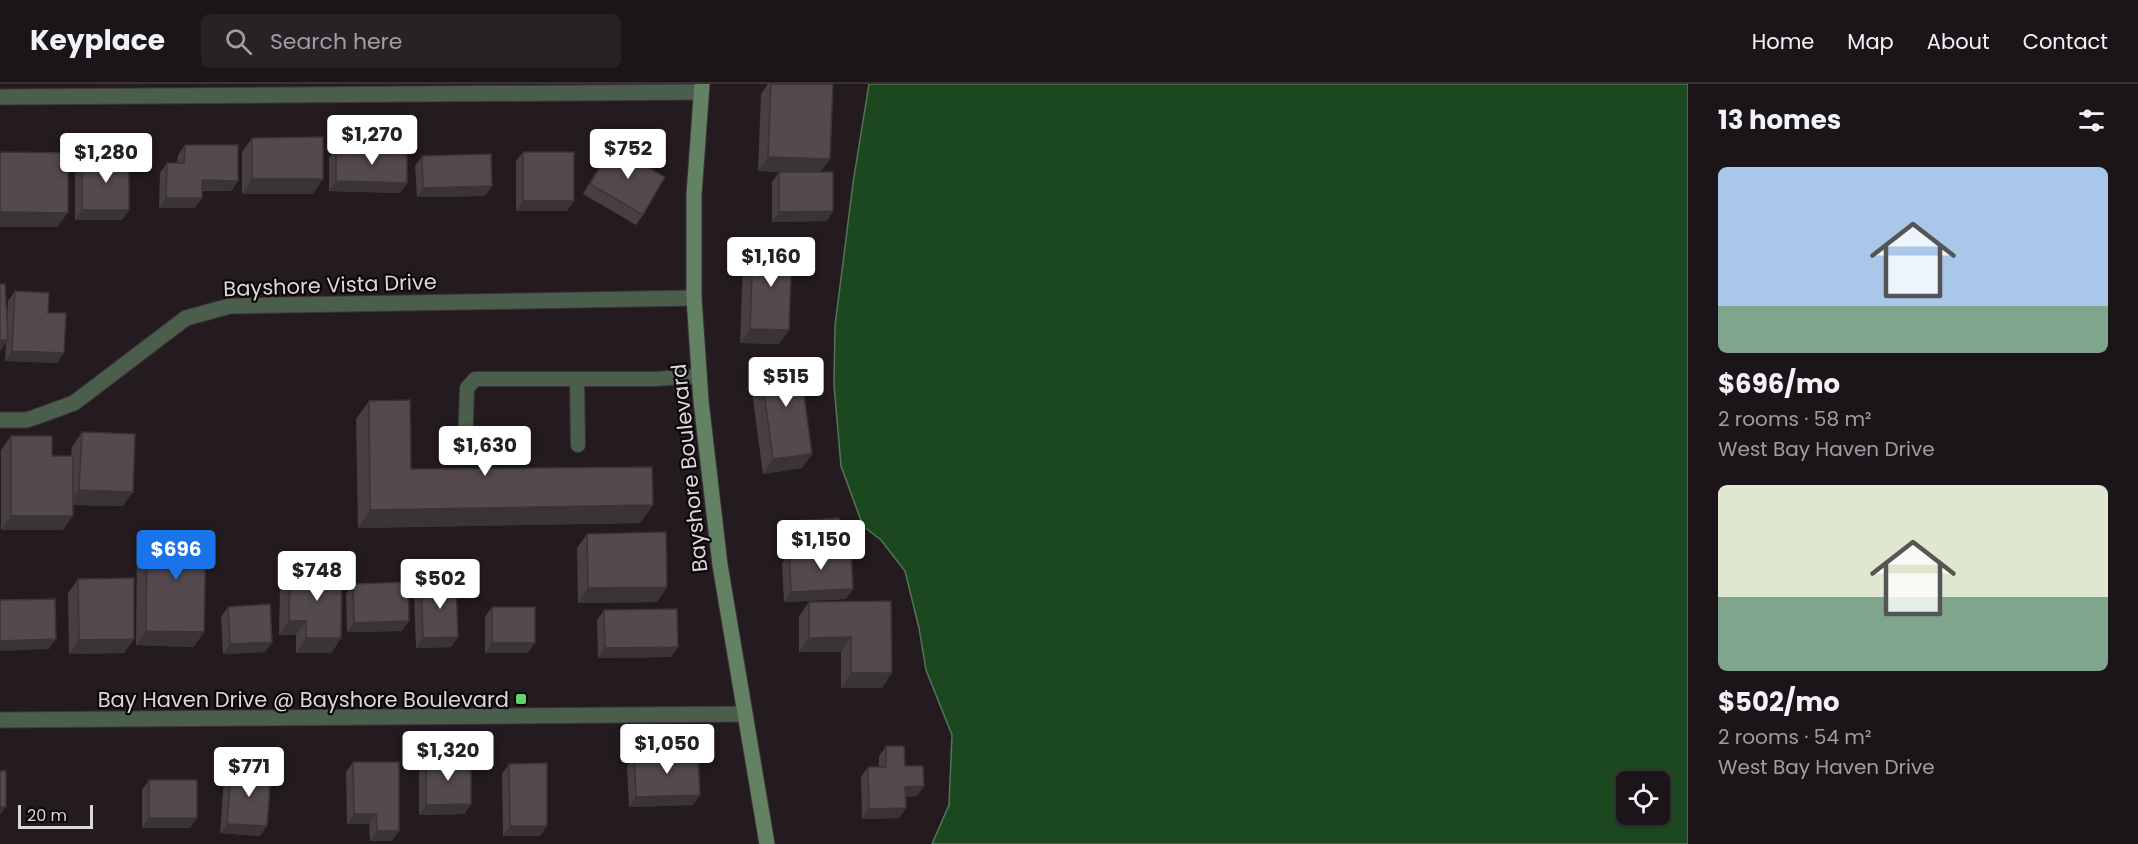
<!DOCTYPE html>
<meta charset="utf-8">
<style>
body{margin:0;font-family:Poppins,sans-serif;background:#282126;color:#f1f3f6;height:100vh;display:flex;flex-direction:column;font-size:22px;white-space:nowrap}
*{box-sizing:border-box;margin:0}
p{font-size:20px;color:#a09ea2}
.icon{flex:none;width:33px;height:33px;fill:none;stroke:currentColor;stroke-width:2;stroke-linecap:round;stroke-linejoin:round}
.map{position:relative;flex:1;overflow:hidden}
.panel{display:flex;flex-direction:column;background:#1b1419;width:450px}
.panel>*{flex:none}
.controls{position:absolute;left:1616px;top:687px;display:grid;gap:12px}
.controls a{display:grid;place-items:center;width:54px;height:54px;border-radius:9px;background:#1b1419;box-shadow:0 2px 4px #0004,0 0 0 2px #393338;font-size:30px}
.scale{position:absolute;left:18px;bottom:15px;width:75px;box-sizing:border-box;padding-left:6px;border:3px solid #ddd7db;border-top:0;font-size:16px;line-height:21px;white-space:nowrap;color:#ddd7db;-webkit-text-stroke:4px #0b0709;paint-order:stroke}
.price{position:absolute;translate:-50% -51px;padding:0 14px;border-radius:6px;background:#fff;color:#222;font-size:20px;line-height:39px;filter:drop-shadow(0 2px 3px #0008)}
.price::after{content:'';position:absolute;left:50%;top:36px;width:18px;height:14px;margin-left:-9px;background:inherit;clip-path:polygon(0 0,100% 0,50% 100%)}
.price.on{background:#1a73e8;color:#fff}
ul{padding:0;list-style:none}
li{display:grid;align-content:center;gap:12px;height:318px;padding:0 30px}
li span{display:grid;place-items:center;height:186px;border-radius:9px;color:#555}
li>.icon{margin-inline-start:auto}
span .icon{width:108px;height:108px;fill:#fffc;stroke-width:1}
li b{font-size:26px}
h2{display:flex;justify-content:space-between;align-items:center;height:72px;padding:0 30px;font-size:26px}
header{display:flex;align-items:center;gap:36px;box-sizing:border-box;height:84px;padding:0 30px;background:#1b1419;border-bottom:2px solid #393338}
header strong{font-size:28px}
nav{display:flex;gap:33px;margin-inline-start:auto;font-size:21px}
.search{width:420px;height:54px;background:#282126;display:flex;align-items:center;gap:15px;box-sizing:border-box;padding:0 21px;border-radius:9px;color:#a09ea2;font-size:22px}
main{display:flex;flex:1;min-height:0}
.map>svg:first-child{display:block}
.water{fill:#1c481f;stroke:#567357;stroke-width:1.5;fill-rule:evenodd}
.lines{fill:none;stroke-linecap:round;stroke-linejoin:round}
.lane-casing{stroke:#3e353b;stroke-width:16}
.street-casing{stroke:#3e353b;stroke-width:17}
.secondary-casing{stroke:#3e353b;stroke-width:17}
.lane{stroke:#4b5d4b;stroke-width:14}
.street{stroke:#4b5d4b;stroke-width:15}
.secondary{stroke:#638163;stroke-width:15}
.wall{fill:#473f44}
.shaded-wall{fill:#3a3337}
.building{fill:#53494f;stroke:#3a3337;stroke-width:1.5}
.poi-dot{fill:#61d46a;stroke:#0b0709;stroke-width:2}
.labels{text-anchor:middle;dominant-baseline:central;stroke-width:4.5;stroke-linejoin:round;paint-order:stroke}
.street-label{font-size:21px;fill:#ddd7db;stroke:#0b0709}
.poi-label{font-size:21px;fill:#ddd7db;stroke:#0b0709;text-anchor:end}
</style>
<header>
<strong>Keyplace</strong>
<div class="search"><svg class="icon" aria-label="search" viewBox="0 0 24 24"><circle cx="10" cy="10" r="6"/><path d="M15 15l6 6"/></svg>Search here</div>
<nav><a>Home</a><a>Map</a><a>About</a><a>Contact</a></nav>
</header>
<main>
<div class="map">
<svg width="1688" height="760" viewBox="0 0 1688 760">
<rect width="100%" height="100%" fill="#241b21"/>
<!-- water -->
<path class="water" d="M869 0H1688V760H932L949 721 952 651 926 586 919 544 905 487 881 456 863 442 841 382 834 301 835 242 853 99ZM1626 698H1659V730H1626Z"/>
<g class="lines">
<defs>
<path id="lane" d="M577 296 578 361
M465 365 467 304 475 295H654L699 292"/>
<path id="street" d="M0 13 701 8
M0 336H27L74 319 186 234 230 222 694 214
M0 636 745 630"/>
<path id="secondary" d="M702 0 694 111V214L701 317 720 481 767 760"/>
</defs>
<!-- lane casing -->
<use href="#lane" class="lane-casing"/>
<!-- street casing -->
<use href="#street" class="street-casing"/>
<!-- secondary casing -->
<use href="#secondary" class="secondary-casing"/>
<!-- lane -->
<use href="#lane" class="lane"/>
<!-- street -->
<use href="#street" class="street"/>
<!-- secondary -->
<use href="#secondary" class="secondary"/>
</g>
<!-- wall -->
<path class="wall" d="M768 0H833L821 88 827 137 772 138V98L779 88H785L758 87 761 10Z
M252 54 313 110H242V68Z
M185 61 238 97 231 107H202L195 124H159L160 89 167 79H177L178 71Z
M612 62 643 131 636 141 583 110 605 72Z
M336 64 407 99 400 109 329 107V74Z
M523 68 567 127H516V77Z
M422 72 485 112 417 113 415 82Z
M82 73 122 136H75V83Z
M753 161 789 246 779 260 740 259 743 175Z
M0 200 7 237 8 217 15 207 48 229 57 279 5 277 6 258 0 267Z
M760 279 812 370 802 384 763 390 750 293Z
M369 317 411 385 653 421 640 439 358 444 356 335Z
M82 348 123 422 73 421 63 446H1V366L11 352 52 372H71L72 363Z
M794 437 839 467 846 515 784 518 782 479 788 471 787 447Z
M147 447 194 563 136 561 137 461Z
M587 450 667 503 657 518 578 519 577 464Z
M290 486 341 554 331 569H296V551H279L280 500Z
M78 495 134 555 124 569 69 570 68 509Z
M421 499 451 563 416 564 414 509Z
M353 500 402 547 347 548 346 510Z
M891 517 882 604H841V568H799V532L809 518Z
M228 523 272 558 265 568 223 570 221 533Z
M492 523 528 569H485V533Z
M604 526 678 563 671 573 598 574 597 536Z
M886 662 924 702 917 712 906 713V724L899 734 862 735 861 693 868 683H879V672Z
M634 672 693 721 629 723 627 682Z
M426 676 471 720 464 730 419 731V686Z
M353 678 392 757H370L369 740H347L346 688Z
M509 680 547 742 540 752H503L502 690Z
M231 686 267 742 260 752 220 749 224 695Z
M149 696 190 744H142V706Z"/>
<!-- shaded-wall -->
<path class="shaded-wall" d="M768 73 830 75 820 89 758 87Z
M252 95H323L313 110H242Z
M202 96 238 97 231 107 195 106Z
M336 97 407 99 400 109 329 107Z
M492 102 485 112 417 113 423 104Z
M166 114H202L195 124H159Z
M523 117H574L567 127H516Z
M82 126H129L122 136H75Z
M833 127 827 137 772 138 779 128Z
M0 128 68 129 57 143H0Z
M750 245 789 246 779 260 740 259Z
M0 256H8L0 267Z
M12 267 64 269 57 279 5 277Z
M812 370 802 384 763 390 773 375Z
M79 406 133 408 123 422 69 421Z
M653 421 640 439 358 444 370 426Z
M11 432H73L63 446H1Z
M842 464 835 474 789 476 796 467Z
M667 503 657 518 578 519 588 504Z
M853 505 846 515 784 518 791 508Z
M289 537H306L296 551H279Z
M409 537 402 547 347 548 354 539Z
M146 547 204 548 194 563 136 561Z
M458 553 451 563 416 564 423 554Z
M851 553 841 568H799L809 554Z
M306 554H341L331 569H296Z
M56 555 49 565 0 567V557Z
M134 555 124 569 69 570 79 556Z
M272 558 265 568 223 570 230 560Z
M492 559H535L528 569H485Z
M678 563 671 573 598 574 605 564Z
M851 589H892L882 604H841Z
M924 702 917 712 898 713 905 703Z
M700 711 693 721 629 723 636 713Z
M471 720 464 730 419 731 426 721Z
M0 723H6L0 731Z
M906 724 899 734 862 735 869 725Z
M354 730H376L369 740H347Z
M149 734H197L190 744H142Z
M227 740 267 742 260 752 220 749Z
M510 742H547L540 752H503Z
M377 747H399L392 757H370Z"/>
<!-- building -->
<path class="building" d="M771 0H833L830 75 768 73Z
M323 53V95H252V54Z
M185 61H238V97L202 96V114H166L167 79H184Z
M612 62 665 93 643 131 590 100Z
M336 64 407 66V99L336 97Z
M0 68 68 69V129L0 128Z
M523 68H574V117H523Z
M491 70 492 102 423 104 422 72Z
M82 73H129V126H82Z
M779 88H833V127L779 128Z
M753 161 792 163 789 246 750 245Z
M0 200H5L8 256H0Z
M15 207 49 209 48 229H66L64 269 12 267Z
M799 274 812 370 773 375 760 279Z
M410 316 411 385 652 383 653 421 370 426 369 317Z
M82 348 135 350 133 408 79 406Z
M11 352H52V372H73V432H11Z
M839 434 842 464 796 467 794 437Z
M147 447 206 448 204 548 146 547Z
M666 448 667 503 588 504 587 450Z
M851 467 853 505 791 508 789 469Z
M290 486H342L341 554H306V537H289Z
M134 494V555L79 556 78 495Z
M408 498 409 537 354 539 353 500Z
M456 498 458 553 423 554 421 499Z
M55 515 56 555 0 557V516Z
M891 517 892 589H851V553L809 554V518Z
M270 520 272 558 230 560 228 523Z
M492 523H535V559H492Z
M677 525 678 563 605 564 604 526Z
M886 662H904L905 682H923L924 702 905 703 906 724 869 725 868 683H886Z
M698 669 700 711 636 713 634 672Z
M471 675V720L426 721V676Z
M353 678H399V747H377L376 730H354Z
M547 679V742H510L509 680Z
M231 686 271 688 267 742 227 740Z
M0 687H6V723H0Z
M149 696H197V734H149Z"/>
<!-- markers -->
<rect class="poi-dot" x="515" y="609" width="12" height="12" rx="3"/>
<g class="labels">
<!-- street labels -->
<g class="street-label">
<text transform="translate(330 201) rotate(-2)">Bayshore Vista Drive</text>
<text transform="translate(689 384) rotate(-96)">Bayshore Boulevard</text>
</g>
<!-- poi labels -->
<g class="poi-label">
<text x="509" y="615">Bay Haven Drive @ Bayshore Boulevard</text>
</g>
</g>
</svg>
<div class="controls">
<a><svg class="icon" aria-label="locate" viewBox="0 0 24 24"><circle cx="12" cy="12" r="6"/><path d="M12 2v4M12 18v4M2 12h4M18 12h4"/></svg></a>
</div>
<div class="scale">20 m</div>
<b class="price" style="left:372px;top:82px">$1,270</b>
<b class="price" style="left:628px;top:96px">$752</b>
<b class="price" style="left:106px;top:100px">$1,280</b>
<b class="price" style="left:771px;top:204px">$1,160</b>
<b class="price" style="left:786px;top:324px">$515</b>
<b class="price" style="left:485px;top:393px">$1,630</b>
<b class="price" style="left:821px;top:487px">$1,150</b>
<b class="price on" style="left:176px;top:497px">$696</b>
<b class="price" style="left:317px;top:518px">$748</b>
<b class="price" style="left:440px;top:526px">$502</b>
<b class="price" style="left:667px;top:691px">$1,050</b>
<b class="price" style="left:448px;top:698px">$1,320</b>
<b class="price" style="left:249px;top:714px">$771</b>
</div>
<section class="panel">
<h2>13 homes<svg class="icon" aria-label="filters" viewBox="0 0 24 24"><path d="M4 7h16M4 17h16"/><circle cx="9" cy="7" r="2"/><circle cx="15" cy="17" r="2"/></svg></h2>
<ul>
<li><span style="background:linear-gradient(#a9c7e8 75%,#7fa58c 0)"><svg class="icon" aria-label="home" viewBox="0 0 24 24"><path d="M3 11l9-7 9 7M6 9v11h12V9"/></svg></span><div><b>$696/mo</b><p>2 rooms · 58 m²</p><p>West Bay Haven Drive</p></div></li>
<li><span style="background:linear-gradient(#dfe7d0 60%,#7fa58c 0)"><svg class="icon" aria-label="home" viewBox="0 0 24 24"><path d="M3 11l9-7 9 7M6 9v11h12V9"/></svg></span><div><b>$502/mo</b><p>2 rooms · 54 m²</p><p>West Bay Haven Drive</p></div></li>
</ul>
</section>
</main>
